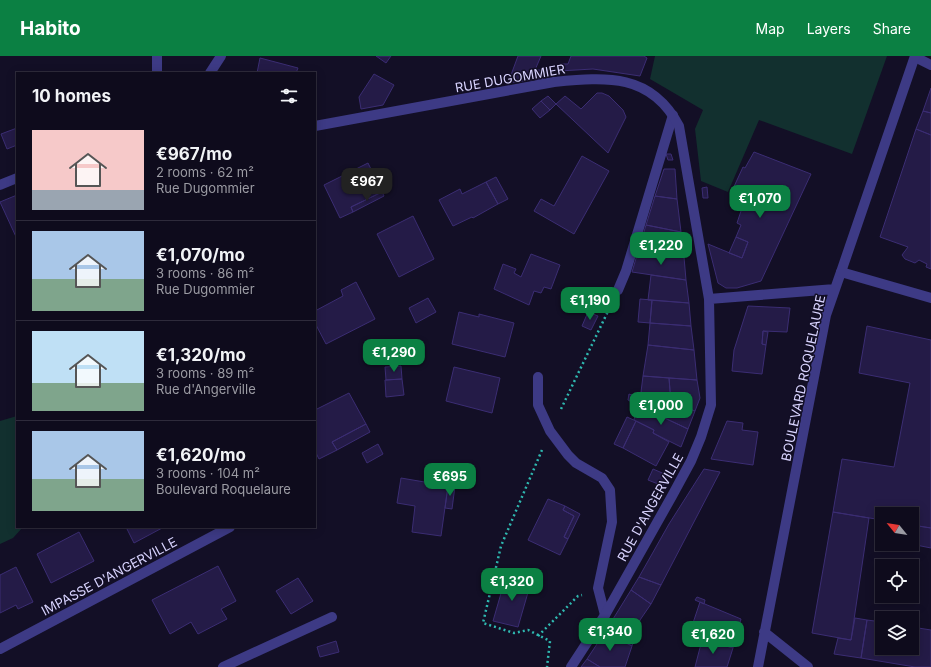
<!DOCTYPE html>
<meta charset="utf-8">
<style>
body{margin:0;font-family:Inter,sans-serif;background:#1c1929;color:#f1f3f6;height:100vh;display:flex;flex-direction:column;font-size:15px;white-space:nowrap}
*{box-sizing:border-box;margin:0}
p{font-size:13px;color:#9b9ba3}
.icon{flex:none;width:22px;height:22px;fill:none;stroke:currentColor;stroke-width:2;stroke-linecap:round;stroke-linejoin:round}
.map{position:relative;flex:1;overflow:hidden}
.drawer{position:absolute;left:16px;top:16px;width:300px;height:456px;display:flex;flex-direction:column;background:#0e0b1c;border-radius:0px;box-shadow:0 2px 10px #0003,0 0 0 1px #2e2b3b}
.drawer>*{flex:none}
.needle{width:26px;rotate:300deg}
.tools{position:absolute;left:875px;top:451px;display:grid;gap:8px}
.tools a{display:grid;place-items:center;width:44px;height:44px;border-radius:0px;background:#0e0b1c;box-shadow:0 2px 10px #0003,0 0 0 1px #2e2b3b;font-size:20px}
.price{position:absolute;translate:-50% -34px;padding:0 9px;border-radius:8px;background:#0b8043;color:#fff;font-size:13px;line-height:26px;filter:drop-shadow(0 1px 2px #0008)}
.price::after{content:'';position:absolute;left:50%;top:24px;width:12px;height:9px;margin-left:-6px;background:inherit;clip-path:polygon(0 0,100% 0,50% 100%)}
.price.on{background:#222;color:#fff}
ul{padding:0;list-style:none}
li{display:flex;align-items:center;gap:12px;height:100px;padding:0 16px}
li+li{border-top:1px solid #2e2b3b}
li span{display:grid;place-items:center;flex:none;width:112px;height:80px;border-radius:0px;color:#555}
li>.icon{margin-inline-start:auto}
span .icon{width:48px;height:48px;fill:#fffc;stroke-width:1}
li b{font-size:17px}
h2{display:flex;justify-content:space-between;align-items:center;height:48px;padding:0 16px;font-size:17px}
header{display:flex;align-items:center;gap:24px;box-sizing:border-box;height:56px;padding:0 20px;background:#0b8043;color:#fff}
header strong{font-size:19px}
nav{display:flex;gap:22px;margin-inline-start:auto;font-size:14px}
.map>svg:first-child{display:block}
.green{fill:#12302f}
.building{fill:#241b47;stroke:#3b2d73}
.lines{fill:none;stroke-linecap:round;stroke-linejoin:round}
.path{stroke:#2fb8b0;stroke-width:2.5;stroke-dasharray:2 3;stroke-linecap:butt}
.service{stroke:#3d3a85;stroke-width:10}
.minor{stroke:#3d3a85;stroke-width:10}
.tertiary{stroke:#3d3a85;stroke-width:10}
.labels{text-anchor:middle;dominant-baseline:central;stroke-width:3;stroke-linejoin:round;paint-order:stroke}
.street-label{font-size:13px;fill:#d9d4ff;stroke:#130f26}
</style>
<header>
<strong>Habito</strong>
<nav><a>Map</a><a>Layers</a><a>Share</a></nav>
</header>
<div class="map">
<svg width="931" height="611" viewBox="0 0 931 611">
<rect width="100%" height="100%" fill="#130f26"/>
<!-- green -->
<path class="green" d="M655 0H887L852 98 759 64 728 136 701 125 695 73 703 54 650 23Z
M17 360V471H23L13 482 0 488V365Z"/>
<!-- building -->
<path class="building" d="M376 0H391L386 7Z
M518 0H541L535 14H545V22L508 27Z
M571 0H644L647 2 640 20 593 13 559 15 560 8H568Z
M260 2 298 12 296 17H257Z
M374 18 394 29 383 49 361 53 359 41Z
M931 32V57L923 55Z
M597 37H602L609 40 623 54 626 61 608 97 556 48 565 40 581 53Z
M548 40 556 48 550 54 541 45Z
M541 45 550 54 540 62 532 53Z
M923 55 931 57V79L916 73Z
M17 72V89L7 93 1 78Z
M916 73 931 79V213L926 211 927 208 919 204 915 207 905 203 902 199 908 191 880 181Z
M754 96 811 118 761 225 737 232H726L718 227 708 188 742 202 748 186 736 181 741 169 737 167 746 140 732 135 743 111 745 112Z
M666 98H671L673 104H668Z
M582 100 609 115 574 178 534 155 541 143 554 150Z
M368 107 382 136 351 151 353 156 340 162 324 129Z
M664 113H675L677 143 655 140Z
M496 121 508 143 498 148 486 126Z
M486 126 498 148 473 162 472 161 453 170 439 144 460 133 462 138Z
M707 131 708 142H703L702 132Z
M382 136 384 140 353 156 351 151Z
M17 139V183L0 146Z
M655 140 677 143 681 176 646 169Z
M413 160 434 203 399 221 377 178Z
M646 169 681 176 684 201 637 199Z
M736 181 748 186 742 202 729 197Z
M531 198 560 209 551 233 544 231 541 237 534 235 529 249 494 233 503 208 516 213 514 217 521 221Z
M637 199 684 201 686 224 632 216Z
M651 219 686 224 689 247 648 244Z
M356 226 375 263 326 288 315 267V255L343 240 341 234Z
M428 242 436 256 416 267 409 252Z
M640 243 652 244 650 267 638 266Z
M652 244 689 247 691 270 650 267Z
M748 250 790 252 787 276 763 275 762 288 766 289 762 318 732 315 734 294Z
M459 256 479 261V258L514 267 505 301 452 288Z
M588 256 598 260 591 274 582 270Z
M650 267 691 270 694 294 648 289Z
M867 270 931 284V472L912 469V458H882V464L833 456 842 403 894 411 910 327 859 317Z
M763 275 768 276 766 289 762 288Z
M648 289 694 294 697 324 643 320Z
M401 310 402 323 386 324 385 311Z
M454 311 500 322 492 357 446 345Z
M643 320 669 322 671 347 641 336Z
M669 322 697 324 700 342 695 355 671 347Z
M402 323 404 339 386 341 385 324Z
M641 336 695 355 688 373 637 349Z
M349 337 366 368 332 386 337 394 319 403 315 395V354Z
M629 338 639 342 637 349 628 344Z
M637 349 688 373 681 391 653 377 654 374 634 364Z
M627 361 636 365 623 392 614 388Z
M636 365 654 374 653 377 669 386 656 410 623 392Z
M727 365 743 367 742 374 758 376 753 409 711 403Z
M366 368 370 376 337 394 332 386Z
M378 388 383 398 367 407 362 397Z
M653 413 667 419 663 430 648 424Z
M704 413 720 416 661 529 639 521 669 468Z
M401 422 448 430 441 480 412 476 415 450 397 447Z
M448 430H455L452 453 445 452Z
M548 443 565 450 563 454 574 460 564 481 568 483 560 499 528 484Z
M565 450 580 458 568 483 564 481 574 460 563 454Z
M833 456 869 462 851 584 812 577Z
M912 469 931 472V492L911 488Z
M126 471H164L134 487Z
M79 476 94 505 51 527 37 498Z
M218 510 236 545 221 553 227 563 198 578 191 566 170 578 152 544Z
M16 511 33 546 18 553 16 549 0 557V519Z
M506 520 531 526 518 571 493 565Z
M639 521 661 529 651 548 631 534Z
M298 522 313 545 291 558 276 535Z
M631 534 651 548 640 564 632 590 605 576Z
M697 541 705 544 704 548 695 544Z
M700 546 741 563 733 592 713 586 691 573Z
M855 562 867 564 861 602 834 598 838 582 851 584Z
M867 564 882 566V592H912V571L931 574V611H915L861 602Z
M605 576 632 590 625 611H600L587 603Z
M703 580 713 586 733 592 727 611H695Z
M336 585 339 596 320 601 317 591Z
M587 603 600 611H581Z"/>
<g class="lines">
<!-- path -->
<path class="path" d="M561 353 611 249
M542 394 501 490 483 567 514 577 528 574 550 585 547 611
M538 580 578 540 582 539"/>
<!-- service -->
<path class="service" d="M915 1 931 9
M618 234 626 215 673 59
M538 321V349L550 375 568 399 576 407 602 422 610 434 612 466 598 532 605 559"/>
<!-- minor -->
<path class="minor" d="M157 17V0
M210 17 221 0
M315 70 554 26C607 21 651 17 679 70L709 243 835 233
M0 129 17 122
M764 576 808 611
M0 593 230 471
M223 611 332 561
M571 611 605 559 672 440 691 405 701 381 711 349 709 243
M758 611 826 259 841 216"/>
<!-- tertiary -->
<path class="tertiary" d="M915 0 841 216 931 242"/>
</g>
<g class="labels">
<!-- street labels -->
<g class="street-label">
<text transform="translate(510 22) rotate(-10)">RUE DUGOMMIER</text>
<text transform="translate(803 322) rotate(-78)">BOULEVARD ROQUELAURE</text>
<text transform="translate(650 451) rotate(-61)">RUE D'ANGERVILLE</text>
<text transform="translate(109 520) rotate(-28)">IMPASSE D'ANGERVILLE</text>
</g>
</g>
</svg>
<div class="tools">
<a><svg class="needle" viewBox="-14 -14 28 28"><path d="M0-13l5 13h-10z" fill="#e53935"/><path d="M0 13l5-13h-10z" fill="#9b9ba3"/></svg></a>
<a><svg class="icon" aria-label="locate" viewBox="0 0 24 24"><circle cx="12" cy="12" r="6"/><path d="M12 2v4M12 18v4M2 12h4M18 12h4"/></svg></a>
<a><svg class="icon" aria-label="layers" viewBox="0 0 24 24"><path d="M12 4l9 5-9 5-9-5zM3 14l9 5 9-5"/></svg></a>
</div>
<b class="price on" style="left:367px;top:146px">€967</b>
<b class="price" style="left:760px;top:163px">€1,070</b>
<b class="price" style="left:661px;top:210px">€1,220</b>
<b class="price" style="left:590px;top:265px">€1,190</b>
<b class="price" style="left:394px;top:317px">€1,290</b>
<b class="price" style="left:661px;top:370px">€1,000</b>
<b class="price" style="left:450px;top:441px">€695</b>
<b class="price" style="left:512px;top:546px">€1,320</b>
<b class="price" style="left:610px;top:596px">€1,340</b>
<b class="price" style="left:713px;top:599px">€1,620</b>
<section class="drawer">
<h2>10 homes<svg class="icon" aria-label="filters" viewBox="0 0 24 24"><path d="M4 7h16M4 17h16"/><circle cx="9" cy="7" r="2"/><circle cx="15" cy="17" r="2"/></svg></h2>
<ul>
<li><span style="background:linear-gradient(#f6c9c9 75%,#9aa5b1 0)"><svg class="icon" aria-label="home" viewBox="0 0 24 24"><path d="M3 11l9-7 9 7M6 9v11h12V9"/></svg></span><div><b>€967/mo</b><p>2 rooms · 62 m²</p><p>Rue Dugommier</p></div></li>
<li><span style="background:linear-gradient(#a9c7e8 60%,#7fa58c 0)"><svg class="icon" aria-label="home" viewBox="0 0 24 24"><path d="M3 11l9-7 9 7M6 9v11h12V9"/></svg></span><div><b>€1,070/mo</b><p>3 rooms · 86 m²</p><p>Rue Dugommier</p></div></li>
<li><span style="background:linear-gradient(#bfe0f5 65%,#7fa58c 0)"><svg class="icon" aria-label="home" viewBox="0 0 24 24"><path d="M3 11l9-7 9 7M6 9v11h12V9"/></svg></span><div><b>€1,320/mo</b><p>3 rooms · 89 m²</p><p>Rue d'Angerville</p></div></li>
<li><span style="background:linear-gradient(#a9c7e8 60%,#7fa58c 0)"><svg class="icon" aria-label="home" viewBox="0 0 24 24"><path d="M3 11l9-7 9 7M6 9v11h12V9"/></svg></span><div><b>€1,620/mo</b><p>3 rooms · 104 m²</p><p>Boulevard Roquelaure</p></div></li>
</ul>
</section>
</div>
